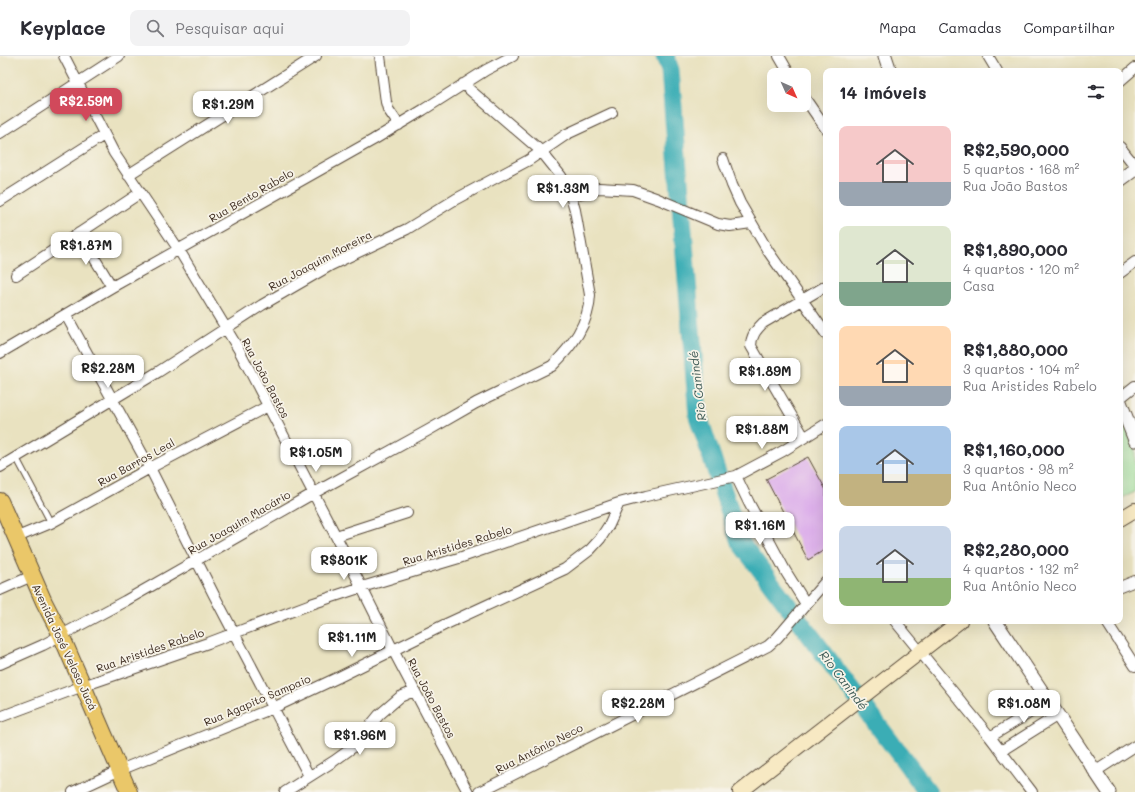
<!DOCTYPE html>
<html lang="pt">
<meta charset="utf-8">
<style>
body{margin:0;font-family:Mali,sans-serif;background:#f2f2f3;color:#2b2b33;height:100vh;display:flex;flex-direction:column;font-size:15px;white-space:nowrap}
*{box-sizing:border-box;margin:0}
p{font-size:13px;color:#7c7c81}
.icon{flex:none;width:22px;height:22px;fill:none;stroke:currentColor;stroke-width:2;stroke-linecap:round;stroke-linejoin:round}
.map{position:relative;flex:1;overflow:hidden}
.details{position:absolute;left:823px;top:12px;width:300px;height:556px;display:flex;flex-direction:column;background:#fff;border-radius:8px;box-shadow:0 4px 16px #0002}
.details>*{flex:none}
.needle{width:26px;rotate:135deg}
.tools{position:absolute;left:767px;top:12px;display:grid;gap:8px}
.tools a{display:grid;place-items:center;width:44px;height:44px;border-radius:8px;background:#fff;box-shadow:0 4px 16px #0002;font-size:20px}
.price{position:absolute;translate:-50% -34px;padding:0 9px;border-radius:8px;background:#fff;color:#222;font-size:13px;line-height:26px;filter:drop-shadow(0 1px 2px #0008)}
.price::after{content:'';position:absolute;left:50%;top:24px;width:12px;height:9px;margin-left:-6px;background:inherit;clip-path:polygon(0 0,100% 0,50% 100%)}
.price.on{background:#d1495b;color:#fff}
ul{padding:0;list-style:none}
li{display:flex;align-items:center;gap:12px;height:100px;padding:0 16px}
li span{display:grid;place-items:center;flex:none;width:112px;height:80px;border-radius:8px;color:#555}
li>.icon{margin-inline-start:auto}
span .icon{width:48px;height:48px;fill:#fffc;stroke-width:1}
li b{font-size:17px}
h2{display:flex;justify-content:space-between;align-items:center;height:48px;padding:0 16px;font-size:17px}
header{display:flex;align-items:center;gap:24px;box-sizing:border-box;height:56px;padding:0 20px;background:#fff;border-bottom:1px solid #e1e1e2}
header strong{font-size:19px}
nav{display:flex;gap:22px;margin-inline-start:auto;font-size:14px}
.search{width:280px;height:36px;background:#f2f2f3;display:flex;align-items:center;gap:10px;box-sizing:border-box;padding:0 14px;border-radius:8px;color:#7c7c81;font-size:15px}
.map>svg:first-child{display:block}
.green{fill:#99df98;stroke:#6a845b}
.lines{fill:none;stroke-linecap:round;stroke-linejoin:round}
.river{stroke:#3badb5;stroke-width:19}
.building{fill:#ddb0ea}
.service-casing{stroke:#554636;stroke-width:7}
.minor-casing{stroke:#554636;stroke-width:12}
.tertiary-casing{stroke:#554636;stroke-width:15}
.secondary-casing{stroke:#554636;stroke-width:16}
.primary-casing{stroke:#554636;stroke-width:18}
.service{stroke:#fff;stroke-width:5}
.minor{stroke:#fff;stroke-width:10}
.tertiary{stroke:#fff;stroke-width:13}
.secondary{stroke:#f7e9c3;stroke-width:14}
.primary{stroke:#eac769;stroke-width:16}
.labels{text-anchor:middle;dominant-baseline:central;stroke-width:3.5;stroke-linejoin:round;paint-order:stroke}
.street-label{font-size:11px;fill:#3b2a1e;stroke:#f7f3e8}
.water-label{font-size:12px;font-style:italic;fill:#3b5853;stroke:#f7f3e8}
</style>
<header>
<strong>Keyplace</strong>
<div class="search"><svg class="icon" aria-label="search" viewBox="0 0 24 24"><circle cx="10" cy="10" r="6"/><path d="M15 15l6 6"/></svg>Pesquisar aqui</div>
<nav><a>Mapa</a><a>Camadas</a><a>Compartilhar</a></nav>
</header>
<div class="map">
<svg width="1135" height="736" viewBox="0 0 1135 736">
<rect width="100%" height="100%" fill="#f7f3e8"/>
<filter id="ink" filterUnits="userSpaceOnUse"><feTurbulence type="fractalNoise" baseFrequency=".025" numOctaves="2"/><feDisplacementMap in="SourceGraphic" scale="8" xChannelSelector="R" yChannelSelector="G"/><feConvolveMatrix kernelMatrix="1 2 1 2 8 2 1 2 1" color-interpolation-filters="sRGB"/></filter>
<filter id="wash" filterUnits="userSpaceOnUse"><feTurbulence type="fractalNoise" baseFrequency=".012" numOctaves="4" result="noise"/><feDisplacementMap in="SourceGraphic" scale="16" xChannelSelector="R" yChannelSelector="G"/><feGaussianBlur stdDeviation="0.9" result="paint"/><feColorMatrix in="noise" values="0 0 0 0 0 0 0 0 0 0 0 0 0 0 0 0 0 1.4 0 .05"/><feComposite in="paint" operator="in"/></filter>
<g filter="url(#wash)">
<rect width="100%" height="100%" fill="#e9e2c0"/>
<!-- green -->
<path class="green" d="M1120 354 1135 391V436L1120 443Z"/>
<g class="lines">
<!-- river -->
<path class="river" d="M665 0 670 14 698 360 740 486 928 736"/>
</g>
<g id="blocks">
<!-- building -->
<path class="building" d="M808 401 826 434V493L808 504 766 423Z"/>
</g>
</g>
<g filter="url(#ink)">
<use href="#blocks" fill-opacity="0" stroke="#554636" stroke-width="1"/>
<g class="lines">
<defs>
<path id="service" d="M16 401 51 467"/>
<path id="minor" d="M64 0 114 97 179 194 239 294 342 492 393 594 468 736
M380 0 386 46 388 53 399 69
M779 0 790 19
M988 0 997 15
M1120 25 1135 12
M804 41 826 73
M0 77 119 0
M1120 91 1135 110
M723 103 732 129 740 147 768 195 826 278
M128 119 316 0
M571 140 599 132 633 134 658 143 718 168 730 170 751 167
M0 145 104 79
M79 177 112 231
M1120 217 1135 206
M16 219 140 137
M66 259 150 412 214 539 309 720
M0 297 112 231 373 84 423 54 486 14 513 0
M1120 342 1135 330
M804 381 751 290C751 280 756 274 763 267L826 230
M0 411 158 316 262 249 331 209 407 173 456 143 529 104 567 78 612 57
M736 420 749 447 786 516 806 548
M336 480 407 457
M15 482 51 467 150 412 268 350
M1120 531 1135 525
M0 534 32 520
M895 565 990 681 1032 736
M1106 565 1135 610
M0 608 43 589 125 545 314 437 427 375 476 347 552 310C572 290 589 268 590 239L575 154 571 140 561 120 541 95 463 28
M0 661 83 630 208 587 311 548 362 531 459 502 619 447 646 440 736 420 783 395 826 368
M990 681 1049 645
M1001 695 1058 659
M1096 715 1135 690
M73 736 120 714 273 652 339 621 444 569 565 513 590 494 600 483 609 469 619 447
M285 736 334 705 352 692 379 659 400 641 414 635
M479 736 768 590 777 582 826 525"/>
<path id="tertiary" d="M885 0 890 15
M1120 124 1135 113
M1120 346 1135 384
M995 565 1109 736"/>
<path id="secondary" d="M1120 463 1135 454
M740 736 960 565"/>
<path id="primary" d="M0 445 44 546 61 579 129 736"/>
</defs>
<!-- service casing -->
<use href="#service" class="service-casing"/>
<!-- minor casing -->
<use href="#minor" class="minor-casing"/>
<!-- tertiary casing -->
<use href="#tertiary" class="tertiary-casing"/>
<!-- secondary casing -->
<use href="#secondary" class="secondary-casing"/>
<!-- primary casing -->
<use href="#primary" class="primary-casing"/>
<!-- service -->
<use href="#service" class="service"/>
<!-- minor -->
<use href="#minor" class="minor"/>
<!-- tertiary -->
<use href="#tertiary" class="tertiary"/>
<!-- secondary -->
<use href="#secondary" class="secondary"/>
<!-- primary -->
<use href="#primary" class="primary"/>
</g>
</g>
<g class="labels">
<!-- street labels -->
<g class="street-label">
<text transform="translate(251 139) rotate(-30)">Rua Bento Rabelo</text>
<text transform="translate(320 204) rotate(-28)">Rua Joaquim Moreira</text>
<text transform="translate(266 322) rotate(62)">Rua João Bastos</text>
<text transform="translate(136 406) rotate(-29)">Rua Barros Leal</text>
<text transform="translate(239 466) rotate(-30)">Rua Joaquim Macário</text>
<text transform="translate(457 489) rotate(-17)">Rua Aristides Rabelo</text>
<text transform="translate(65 591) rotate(65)">Avenida José Veloso Jucá</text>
<text transform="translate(150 594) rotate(-19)">Rua Aristides Rabelo</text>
<text transform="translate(432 642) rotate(62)">Rua João Bastos</text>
<text transform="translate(257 644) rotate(-23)">Rua Agapito Sampaio</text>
<text transform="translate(539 692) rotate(-27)">Rua Antônio Neco</text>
</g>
<!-- water labels -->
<g class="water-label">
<text transform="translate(697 330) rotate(-97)">Rio Canindé</text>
<text transform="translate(844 624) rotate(53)">Rio Canindé</text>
</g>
</g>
</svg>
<div class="tools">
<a><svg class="needle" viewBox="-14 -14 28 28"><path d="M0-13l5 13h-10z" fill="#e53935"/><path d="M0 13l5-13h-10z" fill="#7c7c81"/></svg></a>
</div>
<b class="price on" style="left:86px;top:66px">R$2.59M</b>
<b class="price" style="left:228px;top:69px">R$1.29M</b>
<b class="price" style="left:563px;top:153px">R$1.33M</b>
<b class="price" style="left:86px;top:210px">R$1.87M</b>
<b class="price" style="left:108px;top:333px">R$2.28M</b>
<b class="price" style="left:765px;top:336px">R$1.89M</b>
<b class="price" style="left:762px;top:394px">R$1.88M</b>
<b class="price" style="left:316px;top:417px">R$1.05M</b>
<b class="price" style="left:760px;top:490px">R$1.16M</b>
<b class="price" style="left:344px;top:525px">R$801K</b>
<b class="price" style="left:352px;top:602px">R$1.11M</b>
<b class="price" style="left:638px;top:668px">R$2.28M</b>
<b class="price" style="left:1024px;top:668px">R$1.08M</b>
<b class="price" style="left:360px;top:700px">R$1.96M</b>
<section class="details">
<h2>14 imóveis<svg class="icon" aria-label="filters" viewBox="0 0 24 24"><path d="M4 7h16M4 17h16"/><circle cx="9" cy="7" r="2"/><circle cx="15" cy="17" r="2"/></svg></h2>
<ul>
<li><span style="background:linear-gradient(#f6c9c9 70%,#9aa5b1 0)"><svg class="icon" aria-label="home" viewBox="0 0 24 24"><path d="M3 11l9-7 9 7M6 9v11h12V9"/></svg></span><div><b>R$2,590,000</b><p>5 quartos · 168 m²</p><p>Rua João Bastos</p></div></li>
<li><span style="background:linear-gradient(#dfe7d0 70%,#7fa58c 0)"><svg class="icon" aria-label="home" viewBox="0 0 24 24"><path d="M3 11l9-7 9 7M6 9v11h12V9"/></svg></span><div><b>R$1,890,000</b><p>4 quartos · 120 m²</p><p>Casa</p></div></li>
<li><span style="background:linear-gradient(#ffd9b3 75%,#9aa5b1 0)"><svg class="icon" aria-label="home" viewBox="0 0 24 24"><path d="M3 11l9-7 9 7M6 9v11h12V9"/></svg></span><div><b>R$1,880,000</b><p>3 quartos · 104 m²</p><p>Rua Aristides Rabelo</p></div></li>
<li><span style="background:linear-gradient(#a9c7e8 60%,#c2b280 0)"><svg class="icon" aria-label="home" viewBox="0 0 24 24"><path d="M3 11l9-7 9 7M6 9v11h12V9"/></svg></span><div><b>R$1,160,000</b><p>3 quartos · 98 m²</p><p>Rua Antônio Neco</p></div></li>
<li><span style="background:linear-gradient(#c9d6e8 65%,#8fb573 0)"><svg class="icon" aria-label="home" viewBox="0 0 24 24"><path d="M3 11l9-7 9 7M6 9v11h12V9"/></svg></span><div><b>R$2,280,000</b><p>4 quartos · 132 m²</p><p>Rua Antônio Neco</p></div></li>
</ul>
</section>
</div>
